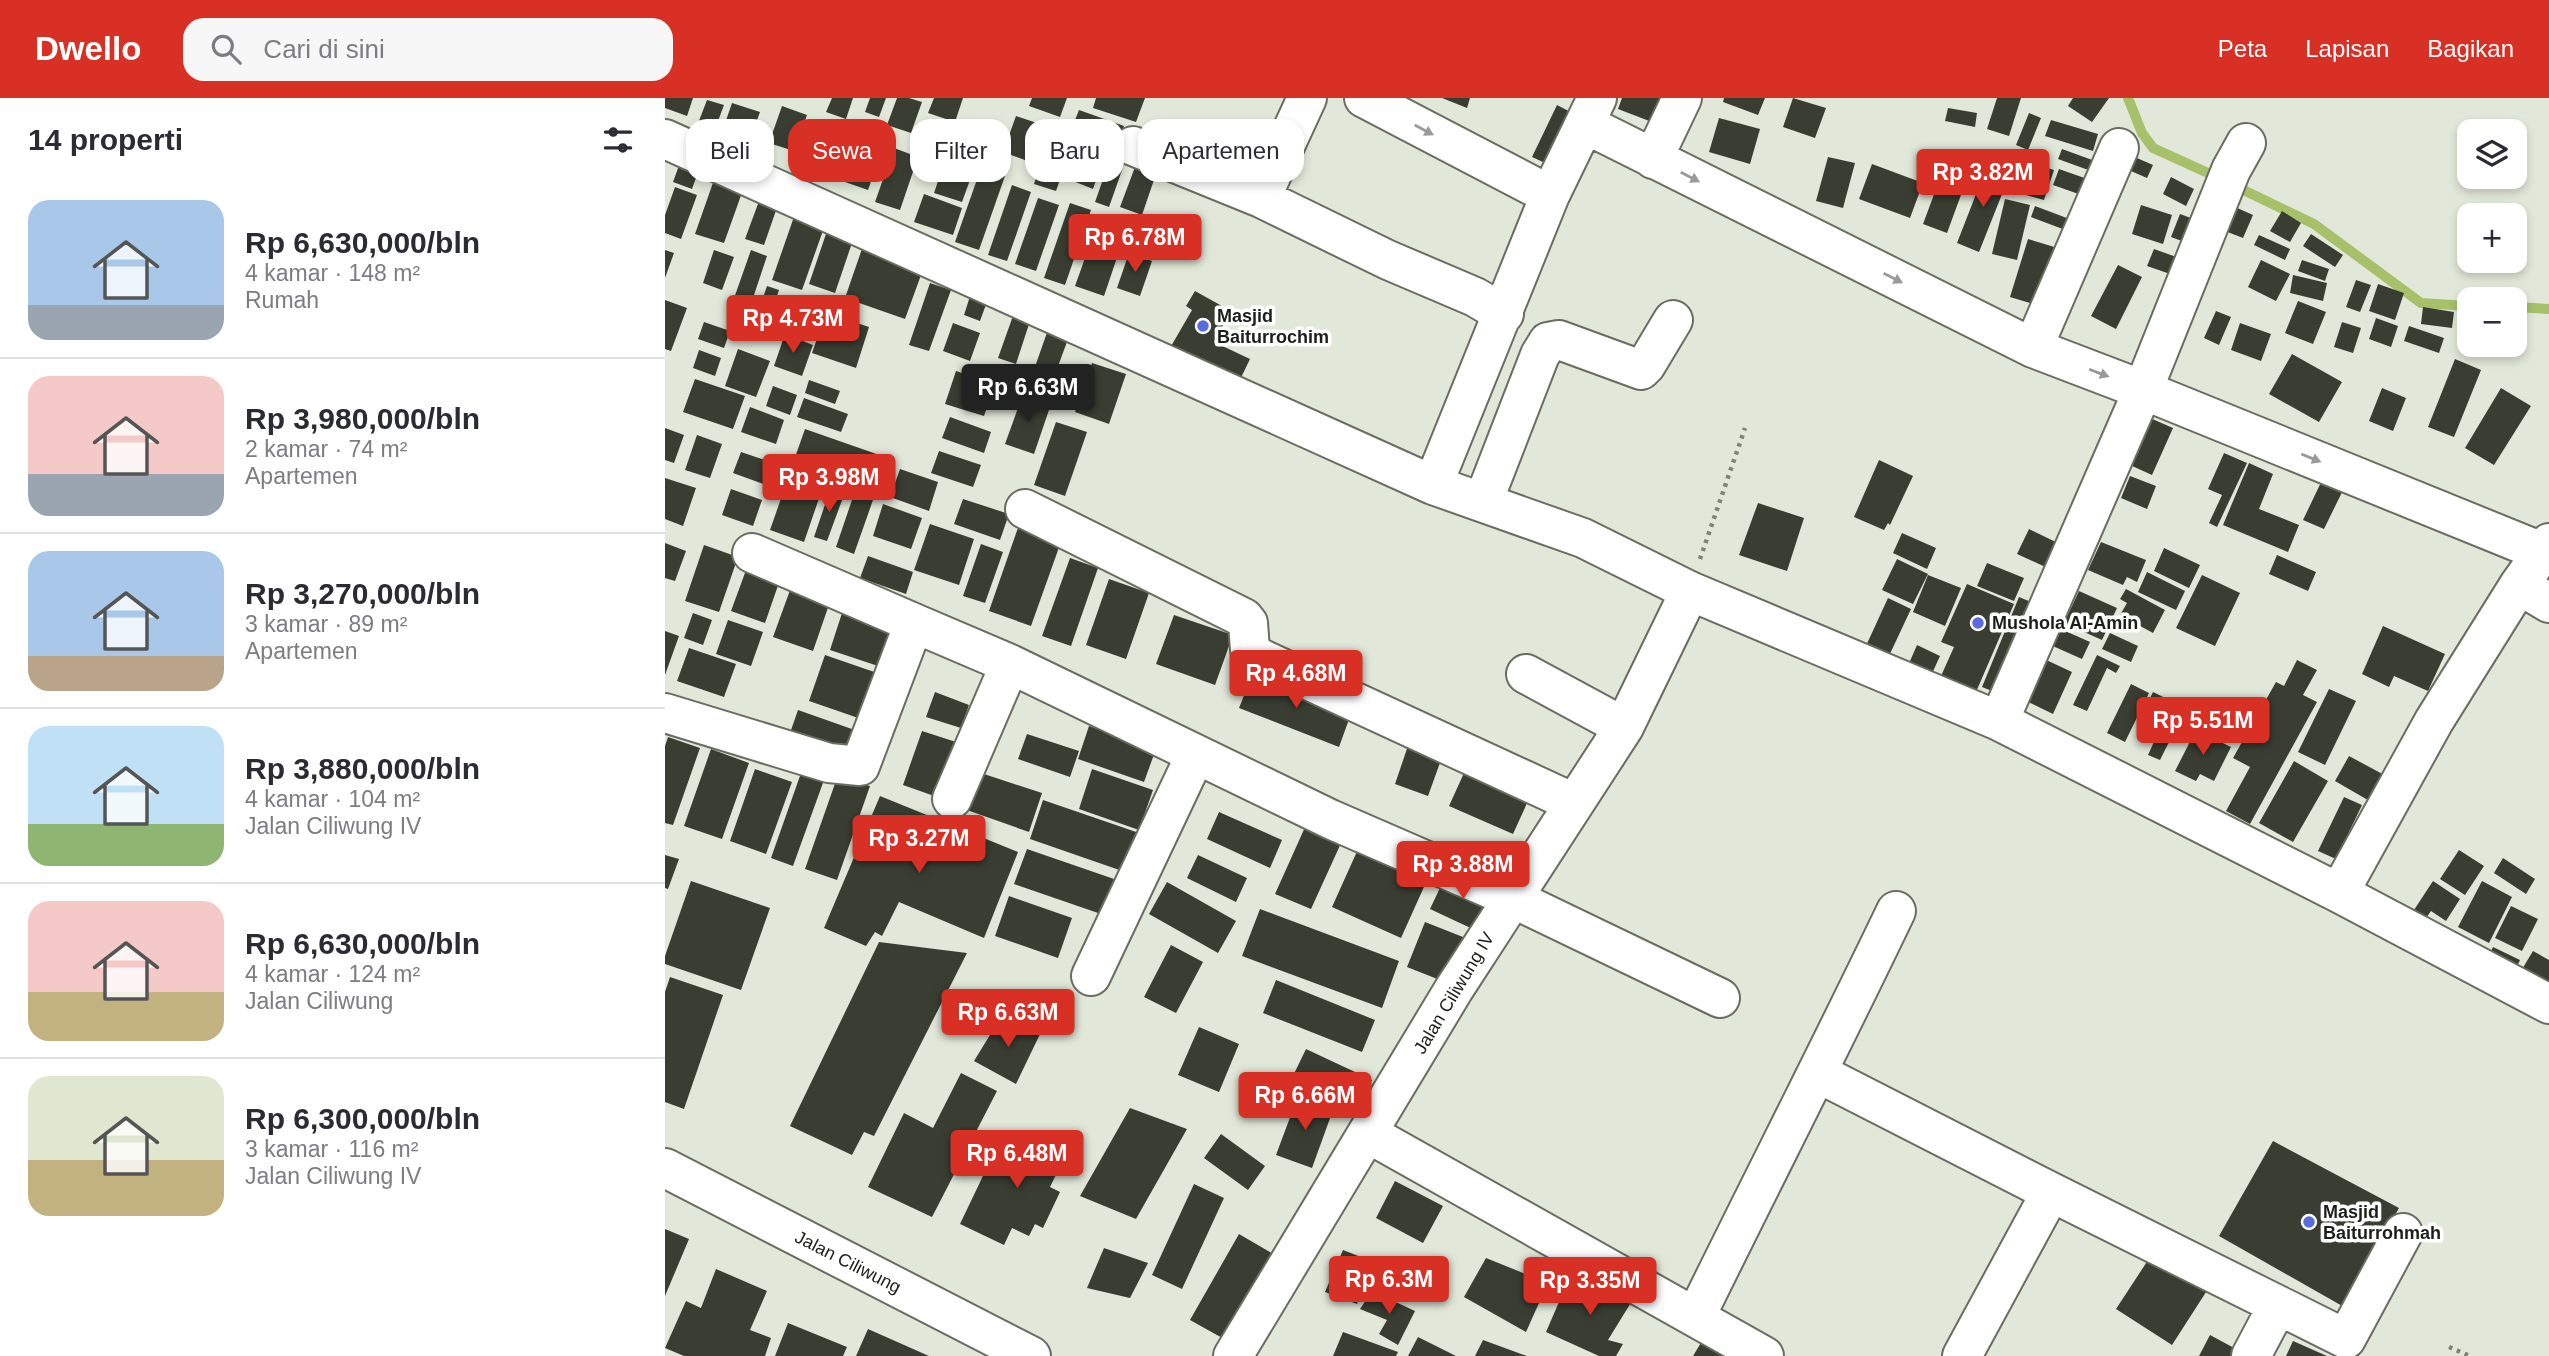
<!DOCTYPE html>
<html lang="id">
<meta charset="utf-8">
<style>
body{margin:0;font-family:Arial,sans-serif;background:#f7f7f7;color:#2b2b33;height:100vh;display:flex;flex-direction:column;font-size:26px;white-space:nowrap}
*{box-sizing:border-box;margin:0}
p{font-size:23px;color:#7c7c81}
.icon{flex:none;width:38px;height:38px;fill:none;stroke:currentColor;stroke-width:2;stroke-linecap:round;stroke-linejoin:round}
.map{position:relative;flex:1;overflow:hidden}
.side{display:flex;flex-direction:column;background:#fff;width:665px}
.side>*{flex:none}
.top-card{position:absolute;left:21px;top:21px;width:665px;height:63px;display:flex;gap:14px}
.fabs{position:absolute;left:1792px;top:21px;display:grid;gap:14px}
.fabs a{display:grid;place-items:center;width:70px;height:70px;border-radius:14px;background:#fff;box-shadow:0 4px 10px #0003;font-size:35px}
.price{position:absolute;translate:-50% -60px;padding:0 16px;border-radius:7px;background:#d93025;color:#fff;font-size:23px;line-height:46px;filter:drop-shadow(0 2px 4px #0008)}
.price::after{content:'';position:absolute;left:50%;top:42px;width:21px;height:16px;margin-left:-10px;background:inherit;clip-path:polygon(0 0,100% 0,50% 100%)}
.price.current{background:#222;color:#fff}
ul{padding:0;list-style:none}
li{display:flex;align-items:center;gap:21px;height:175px;padding:0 28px}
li+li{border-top:2px solid #e1e1e2}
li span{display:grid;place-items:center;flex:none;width:196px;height:140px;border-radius:21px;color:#555}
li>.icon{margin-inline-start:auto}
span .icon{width:84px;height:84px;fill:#fffc;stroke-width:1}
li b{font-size:30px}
h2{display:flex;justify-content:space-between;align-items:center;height:84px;padding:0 28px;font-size:30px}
.pill{padding:0 24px;border-radius:21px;background:#fff;box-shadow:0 4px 10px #0003;font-size:24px;line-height:63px}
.pill.current{background:#d93025;color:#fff}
header{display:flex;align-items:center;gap:42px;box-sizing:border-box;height:98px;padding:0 35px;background:#d93025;color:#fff}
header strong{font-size:33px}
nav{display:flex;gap:38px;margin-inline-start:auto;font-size:24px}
.search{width:490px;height:63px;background:#f7f7f7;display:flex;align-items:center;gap:18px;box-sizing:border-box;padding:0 24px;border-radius:21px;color:#7c7c81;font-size:26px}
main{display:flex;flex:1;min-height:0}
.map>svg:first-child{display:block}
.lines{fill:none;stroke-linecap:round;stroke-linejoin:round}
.stream{stroke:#a6c16a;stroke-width:10}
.building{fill:#3a3e32}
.minor-casing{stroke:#686d60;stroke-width:42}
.major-casing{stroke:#686d60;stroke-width:42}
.path{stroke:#7e8278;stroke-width:4.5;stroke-dasharray:3.5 5;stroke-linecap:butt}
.minor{stroke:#fff;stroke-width:38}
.major{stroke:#fff;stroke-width:38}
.oneway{fill:#999a98}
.poi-dot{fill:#5a6ae1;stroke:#fff;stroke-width:2.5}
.labels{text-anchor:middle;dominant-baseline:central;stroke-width:7;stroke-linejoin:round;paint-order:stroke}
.poi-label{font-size:18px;font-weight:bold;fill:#1c1e19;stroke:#fff;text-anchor:start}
.street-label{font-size:18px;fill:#1c1e19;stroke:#fff}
</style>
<header>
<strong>Dwello</strong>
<div class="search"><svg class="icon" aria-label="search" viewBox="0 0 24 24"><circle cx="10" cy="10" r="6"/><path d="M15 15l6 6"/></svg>Cari di sini</div>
<nav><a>Peta</a><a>Lapisan</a><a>Bagikan</a></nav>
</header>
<main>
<section class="side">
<h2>14 properti<svg class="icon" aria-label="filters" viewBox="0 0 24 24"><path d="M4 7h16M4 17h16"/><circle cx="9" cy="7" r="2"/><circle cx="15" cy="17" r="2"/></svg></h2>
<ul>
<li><span style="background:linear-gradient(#a9c7e8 75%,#9aa5b1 0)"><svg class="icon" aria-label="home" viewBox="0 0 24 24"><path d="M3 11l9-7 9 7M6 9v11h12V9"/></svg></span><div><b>Rp 6,630,000/bln</b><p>4 kamar · 148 m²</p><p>Rumah</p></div></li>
<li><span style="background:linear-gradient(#f6c9c9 70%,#9aa5b1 0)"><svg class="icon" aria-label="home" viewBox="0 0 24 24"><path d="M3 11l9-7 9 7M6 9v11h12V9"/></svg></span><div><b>Rp 3,980,000/bln</b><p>2 kamar · 74 m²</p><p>Apartemen</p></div></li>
<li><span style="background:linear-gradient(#a9c7e8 75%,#b9a48a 0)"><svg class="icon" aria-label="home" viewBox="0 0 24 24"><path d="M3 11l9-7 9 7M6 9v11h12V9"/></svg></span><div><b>Rp 3,270,000/bln</b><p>3 kamar · 89 m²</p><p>Apartemen</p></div></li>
<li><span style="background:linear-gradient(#bfe0f5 70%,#8fb573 0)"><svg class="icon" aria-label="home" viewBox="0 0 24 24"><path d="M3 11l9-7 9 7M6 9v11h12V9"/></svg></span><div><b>Rp 3,880,000/bln</b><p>4 kamar · 104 m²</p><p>Jalan Ciliwung IV</p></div></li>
<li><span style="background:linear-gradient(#f6c9c9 65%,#c2b280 0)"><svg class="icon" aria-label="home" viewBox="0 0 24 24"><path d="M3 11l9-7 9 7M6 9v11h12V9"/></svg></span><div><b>Rp 6,630,000/bln</b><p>4 kamar · 124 m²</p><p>Jalan Ciliwung</p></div></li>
<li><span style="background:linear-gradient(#dfe7d0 60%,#c2b280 0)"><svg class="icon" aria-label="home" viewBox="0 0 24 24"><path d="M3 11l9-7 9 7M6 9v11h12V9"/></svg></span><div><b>Rp 6,300,000/bln</b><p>3 kamar · 116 m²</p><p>Jalan Ciliwung IV</p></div></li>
</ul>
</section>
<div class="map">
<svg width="1884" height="1258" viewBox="0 0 1884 1258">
<rect width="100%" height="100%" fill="#e2e8d9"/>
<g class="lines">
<!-- stream -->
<path class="stream" d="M1463 0 1477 35 1488 50 1554 80
M1568 87 1649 126 1756 205 1804 208
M1850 209 1884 211"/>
</g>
<!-- building -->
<path class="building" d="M0 0H28L22 18 0 10Z
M167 0H188L181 21 161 14Z
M205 0H221L214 19 200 14Z
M232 0H244L257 4 246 35 222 27Z
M269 0H298L290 24 263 15Z
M367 0H402L395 19 364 8Z
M431 0H480L471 24 428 10Z
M777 0H805L802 10Z
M957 0H1002L992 26 953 11Z
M1059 0H1100L1093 17 1058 4Z
M1128 0 1161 10 1150 40 1118 29Z
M1332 0H1356L1344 38 1322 31Z
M1408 0H1444L1427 24 1403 8Z
M42 2 59 7 49 34 32 28Z
M67 5 95 14 82 50 55 40Z
M892 7 917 20 891 70 867 59Z
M117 8 142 17 129 53 104 45Z
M1283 10 1312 15 1310 29 1280 23Z
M414 12 459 28 454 43 408 27Z
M1364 15 1376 20 1363 52 1351 47Z
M351 18 381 28 368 65 338 54Z
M1054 20 1095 31 1085 66 1044 54Z
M1386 22 1433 36 1428 53 1380 38Z
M154 29 177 37 167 68 144 60Z
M387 34 401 39 393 62 379 57Z
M289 36 318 46 297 104 269 95Z
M259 37 276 43 270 61 252 55Z
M418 38 443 47 428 91 403 81Z
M193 47 216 55 203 92 180 84Z
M229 50 253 59 235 112 210 104Z
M1397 51 1430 63 1426 73 1393 61Z
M447 56 461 61 444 109 430 104Z
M1465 57 1488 67 1482 80 1459 70Z
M1163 59 1190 65 1178 110 1151 103Z
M1283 59 1307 67 1282 135 1258 126Z
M16 62 35 69 27 91 8 84Z
M1356 62 1389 72 1379 102 1347 93Z
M376 65 398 73 391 93 369 86Z
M1207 66 1258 85 1245 120 1194 101Z
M1322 68 1345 76 1314 154 1292 145Z
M470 69 491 76 477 117 455 109Z
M316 70 340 78 314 152 290 144Z
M1394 71 1428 83 1422 99 1388 87Z
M50 79 79 89 59 145 30 136Z
M1506 79 1529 91 1521 108 1498 96Z
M347 87 366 94 342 163 323 157Z
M10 89 32 97 16 141 0 135V117Z
M97 95 115 101 99 147 80 141Z
M259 96 297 110 288 137 249 124Z
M373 100 394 107 371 173 350 166Z
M1340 101 1365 107 1352 162 1327 156Z
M405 105 426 112 400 187 379 180Z
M1476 107 1507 117 1498 146 1467 136Z
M1370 108 1415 125 1411 136 1366 119Z
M1570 109 1588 117 1578 140 1560 133Z
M131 113 161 124 137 192 107 182Z
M1617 113 1636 125 1625 144 1605 133Z
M1515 116 1542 126 1533 149 1506 139Z
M434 121 462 130 439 198 410 188Z
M163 130 189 139 170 195 144 186Z
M1646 136 1678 157 1670 169 1638 148Z
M1594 137 1625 151 1620 162 1589 147Z
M1363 141 1396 151 1378 209 1345 199Z
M199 145 260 166 240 221 180 200Z
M1489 151 1517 161 1511 178 1482 168Z
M0 152 9 155 0 180Z
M49 152 69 159 57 192 38 185Z
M86 152 102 158 84 212 67 206Z
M464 155 487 163 475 198 452 190Z
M1596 162 1625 176 1611 203 1583 189Z
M1637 162 1664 171 1660 183 1633 173Z
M1453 167 1477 179 1451 231 1426 218Z
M1628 177 1662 185 1658 203 1625 195Z
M1691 182 1706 187 1695 214 1681 209Z
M265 185 286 192 264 253 244 247Z
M1713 186 1739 195 1730 222 1704 213Z
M102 188 114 192 105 218 93 214Z
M530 193 566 213 549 244 585 261 572 288 505 250 527 212 521 208Z
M306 195 323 201 315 223 299 217Z
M126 198 153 207 144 232 117 223Z
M0 202 22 210 6 253 0 251Z
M1633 203 1661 214 1648 246 1620 235Z
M1758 209 1789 214 1787 230 1756 226Z
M1551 213 1566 219 1554 247 1539 240Z
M161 215 204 229 191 270 147 255Z
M349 215 366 220 351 266 333 260Z
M1711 220 1733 228 1726 249 1704 241Z
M39 224 65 233 59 250 33 241Z
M1677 224 1696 230 1688 255 1669 249Z
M288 225 315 235 305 263 278 253Z
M1575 225 1606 236 1596 263 1566 252Z
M385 226 406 233 385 290 365 283Z
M1744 228 1779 240 1774 255 1739 243Z
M120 236 148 247 137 278 109 268Z
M73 251 105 263 91 299 60 288Z
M34 252 56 260 50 278 28 270Z
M1627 256 1677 284 1654 324 1604 296Z
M1790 261 1816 272 1789 339 1763 329Z
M427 265 461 276 444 326 410 314Z
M291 273 330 286 319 318 280 306Z
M30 281 80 298 68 331 18 314Z
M144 282 175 293 170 306 140 295Z
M108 288 132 297 125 317 101 308Z
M1717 290 1741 300 1728 333 1704 323Z
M1836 290 1866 308 1829 367 1800 350Z
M358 296 386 306 369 356 340 346Z
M139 300 183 316 176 334 132 319Z
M85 309 119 322 111 346 76 334Z
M285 319 326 334 319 355 277 340Z
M1485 320 1508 330 1487 377 1465 367Z
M391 324 422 334 400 398 369 387Z
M0 330 19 337 9 365 0 362Z
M140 331 220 359 208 393 128 365Z
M32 337 57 346 45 380 20 372Z
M274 353 316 367 308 389 266 375Z
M76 354 109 365 101 387 68 375Z
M1559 355 1582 365 1552 429 1544 425 1557 397 1543 391Z
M1214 362 1248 378 1225 427 1223 425 1219 432 1189 419Z
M1584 365 1608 376 1594 411 1634 427 1623 454 1558 427Z
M127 369 161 380 139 444 105 432Z
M235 371 273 384 264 413 225 399Z
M1661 374 1682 384 1659 431 1638 422Z
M1465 378 1491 388 1482 411 1456 400Z
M0 380 31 390 18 428 0 421Z
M166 389 180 394 162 443 149 439Z
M66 391 97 402 88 428 57 417Z
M189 396 208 402 189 456 171 449Z
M298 401 344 416 335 442 289 426Z
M1093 405 1139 420 1122 473 1074 457Z
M218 406 257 420 246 451 208 438Z
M265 426 309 441 294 487 249 472Z
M354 427 397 441 366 528 324 513Z
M1364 431 1399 448 1387 472 1352 456Z
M1237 435 1271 450 1262 471 1228 455Z
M1436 444 1481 462 1472 484 1462 479 1458 487 1423 472Z
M0 445 21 453 10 483 0 480Z
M316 446 338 454 320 505 298 498Z
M39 447 73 459 54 514 20 503Z
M1499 450 1535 467 1524 490 1489 473Z
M1612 457 1651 474 1643 493 1604 476Z
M203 458 248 474 241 496 195 480Z
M405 460 433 470 406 548 377 538Z
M1232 461 1263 476 1248 506 1217 492Z
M84 464 117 476 100 525 66 513Z
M1322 465 1359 480 1349 503 1312 488Z
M1482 474 1520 493 1511 512 1473 494Z
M1263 477 1296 490 1280 528 1248 514Z
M1537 477 1575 495 1550 548 1511 530Z
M444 481 484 495 461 561 421 547Z
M128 484 167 498 148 553 108 539Z
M1302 486 1349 506 1311 594 1276 578 1289 549 1276 544Z
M1461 491 1500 512 1488 535 1455 517 1462 505 1455 501Z
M1414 493 1452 510 1437 542 1399 525Z
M1354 499 1380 510 1337 597 1317 589Z
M1223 500 1246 511 1223 560 1200 550Z
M178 512 229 530 216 569 165 552Z
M28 515 47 522 38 547 19 540Z
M509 517 568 537 550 587 491 566Z
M63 522 98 534 86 568 51 556Z
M1389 528 1425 544 1417 561 1381 545Z
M1718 528 1780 556 1763 593 1729 578 1724 589 1697 576Z
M0 533 14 538 0 577Z
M1445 535 1473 548 1466 564 1437 551Z
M1252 547 1275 558 1265 580 1242 570Z
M24 550 71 566 59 599 12 583Z
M160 557 218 577 202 623 144 603Z
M1432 557 1455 568 1451 575 1442 570 1422 613 1408 607Z
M1377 560 1407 574 1388 616 1357 601Z
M1632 562 1652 572 1638 597 1652 604 1585 726 1561 713 1585 669 1568 660 1611 584 1619 588Z
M588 575 687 613 674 649 574 610Z
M1466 586 1484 595 1460 644 1442 635Z
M1664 591 1691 603 1660 667 1633 654Z
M270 594 304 607 296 630 261 619Z
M1488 594 1521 610 1495 662 1483 657 1493 635 1473 625Z
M133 612 201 636 193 659 125 635Z
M424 628 491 651 479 684 413 661Z
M1531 632 1566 649 1549 683 1535 676 1531 683 1510 673Z
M257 633 291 644 272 699 238 687Z
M362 636 414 653 405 679 353 661Z
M3 639 35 650 8 727 0 725V648Z
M746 639 780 651 763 698 730 686Z
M46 651 84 665 57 741 19 728Z
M1684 658 1723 679 1708 705 1670 683Z
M1629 663 1663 683 1628 744 1594 725Z
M804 664 868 692 848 736 784 708Z
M90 671 127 684 101 756 65 743Z
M427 671 488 692 474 732 414 711Z
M313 674 377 695 364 734 299 711Z
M136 675 159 682 128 768 106 760Z
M173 677 205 688 172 782 140 771Z
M215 698 353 754 319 840 234 804 217 838 210 834 201 848 159 830Z
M1679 699 1697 707 1671 761 1653 753Z
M378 702 477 736 463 775 365 741Z
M554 714 617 742 605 770 542 741Z
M641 727 677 743 646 811 610 796Z
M694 749 763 780 736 840 667 809Z
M362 751 449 781 436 816 349 786Z
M1794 752 1819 768 1800 797 1775 781Z
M0 757 14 761 3 791 0 790Z
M533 757 582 780 571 804 522 780Z
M1838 760 1870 781 1861 796 1829 775Z
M783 773 830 795 812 833 765 811Z
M26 783 105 810 76 892 0 866V858Z
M1768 783 1795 801 1781 823 1766 813 1761 820 1749 812Z
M1817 783 1847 799 1824 845 1793 829Z
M502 784 571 823 553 855 484 816Z
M344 798 407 820 393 860 330 838Z
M1846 808 1873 821 1857 853 1830 840Z
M595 811 734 863 717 910 577 858Z
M760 824 803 841 785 886 742 869Z
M214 844 302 855 209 1038 199 1034 187 1057 125 1028Z
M506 847 538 864 511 915 479 899Z
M1828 849 1855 862 1847 879 1820 866Z
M1868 853 1884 862V883L1879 892 1853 878Z
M5 879 58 897 19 1011 0 1004V894Z
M611 882 710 922 697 954 598 915Z
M336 919 376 934 351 986 309 963Z
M534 929 574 946 554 994 513 977Z
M641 951 707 982 694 1011 627 980Z
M296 975 332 993 267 1119 203 1089 239 1015 268 1030Z
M633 998 668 1012 647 1070 611 1057Z
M465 1010 522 1031 471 1121 415 1098Z
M388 1032 408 1042 385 1089 395 1094 378 1130 370 1126 364 1138 347 1130 339 1147 295 1126 328 1057 341 1063 352 1039 378 1052Z
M556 1036 600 1068 583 1092 539 1060Z
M1608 1043 1734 1110 1679 1209 1554 1138Z
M730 1083 778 1108 758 1145 711 1120Z
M529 1086 559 1100 517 1191 487 1177Z
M0 1131 24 1141 0 1198Z
M574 1136 617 1161 568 1246 525 1222Z
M439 1150 483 1165 465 1200 422 1190Z
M678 1152 729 1172 716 1184 699 1182 692 1206 660 1194Z
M1487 1156 1543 1191 1507 1247 1451 1211Z
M821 1160 883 1185 861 1234 799 1199Z
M51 1171 102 1193 85 1232 106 1240 100 1258H19L0 1250 21 1203 36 1210Z
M904 1181 970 1198 943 1242 958 1246 951 1258H934L881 1234Z
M707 1193 750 1213 733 1247 714 1236 722 1222 695 1211Z
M123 1225 182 1249 178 1258H110Z
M203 1231 264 1258H191Z
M678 1234 733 1254 731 1258H668Z
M1545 1237 1584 1258H1534Z
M753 1239 791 1258H743Z
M818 1242 862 1258H810Z
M1037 1243 1065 1258H1028Z
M1628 1243 1662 1258H1621Z"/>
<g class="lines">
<defs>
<path id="minor" d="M699 0 885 97 932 0
M920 26 1368 250 1478 292 1877 454
M0 41 768 387 918 440 1025 493 1334 623 1674 795 1884 906
M468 48 596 100 723 162 810 199 839 216
M988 61 1017 0
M596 100 642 0
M1368 250 1454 50
M768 387 885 97
M818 404 875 257 883 244 894 242 976 272 981 267 1008 222
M360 411 579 520 583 525 585 552 595 560 909 705
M87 455 249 525
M1854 487 1884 505
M861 576 959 629
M0 615 164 665 195 668 249 525 345 566 665 721 847 800 1055 900
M1334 623 1478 292 1566 72 1581 45
M287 701 345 566
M1674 795 1769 623 1854 487 1884 445
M426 878 530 658
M1153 975 1386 1094 1681 1241 1738 1135
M704 1036 1099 1258
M1031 1218C1097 1083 1166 949 1231 813
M568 1258 789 891 959 629 1025 493
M1297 1258 1386 1094
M1586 1258 1613 1207"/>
<path id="major" d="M0 1070 366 1258"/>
</defs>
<!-- minor casing -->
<use href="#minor" class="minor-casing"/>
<!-- major casing -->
<use href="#major" class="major-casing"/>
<!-- path -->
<path class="path" d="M1035 461 1080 330
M1784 1249 1805 1258"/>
<!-- minor -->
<use href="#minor" class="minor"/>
<!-- major -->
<use href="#major" class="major"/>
</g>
<!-- one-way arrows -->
<defs><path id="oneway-solid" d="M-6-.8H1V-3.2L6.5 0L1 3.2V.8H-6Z" transform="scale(1.75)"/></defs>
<g class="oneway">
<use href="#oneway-solid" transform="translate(759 32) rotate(28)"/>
<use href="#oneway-solid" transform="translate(1025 79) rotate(27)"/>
<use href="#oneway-solid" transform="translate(1228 180) rotate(27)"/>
<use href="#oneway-solid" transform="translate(1434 275) rotate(21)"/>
<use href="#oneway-solid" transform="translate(1646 360) rotate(22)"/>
</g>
<!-- markers -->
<g class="poi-dot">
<circle cx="538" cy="228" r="7"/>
<circle cx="1313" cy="525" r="7"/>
<circle cx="1644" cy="1124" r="7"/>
</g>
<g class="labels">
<!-- poi labels -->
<g class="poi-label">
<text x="552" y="218">Masjid<tspan x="552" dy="21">Baiturrochim</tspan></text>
<text x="1327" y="525">Mushola Al-Amin</text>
<text x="1658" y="1114">Masjid<tspan x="1658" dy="21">Baiturrohmah</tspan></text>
</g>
<!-- street labels -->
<g class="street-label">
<text transform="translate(789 895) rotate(-59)">Jalan Ciliwung IV</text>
<text transform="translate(183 1164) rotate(27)">Jalan Ciliwung</text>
</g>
</g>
</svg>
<div class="fabs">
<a><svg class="icon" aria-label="layers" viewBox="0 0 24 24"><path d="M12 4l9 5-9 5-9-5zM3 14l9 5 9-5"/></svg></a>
<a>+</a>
<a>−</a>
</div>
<b class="price" style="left:1318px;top:111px">Rp 3.82M</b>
<b class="price" style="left:470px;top:176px">Rp 6.78M</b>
<b class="price" style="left:128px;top:257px">Rp 4.73M</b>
<b class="price current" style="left:363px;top:326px">Rp 6.63M</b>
<b class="price" style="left:164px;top:416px">Rp 3.98M</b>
<b class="price" style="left:631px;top:612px">Rp 4.68M</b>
<b class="price" style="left:1538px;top:659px">Rp 5.51M</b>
<b class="price" style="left:254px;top:777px">Rp 3.27M</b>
<b class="price" style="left:798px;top:803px">Rp 3.88M</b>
<b class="price" style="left:343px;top:951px">Rp 6.63M</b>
<b class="price" style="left:640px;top:1034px">Rp 6.66M</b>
<b class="price" style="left:352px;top:1092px">Rp 6.48M</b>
<b class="price" style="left:724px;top:1218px">Rp 6.3M</b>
<b class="price" style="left:925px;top:1219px">Rp 3.35M</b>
<div class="top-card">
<a class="pill">Beli</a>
<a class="pill current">Sewa</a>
<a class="pill">Filter</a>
<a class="pill">Baru</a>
<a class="pill">Apartemen</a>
</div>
</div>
</main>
